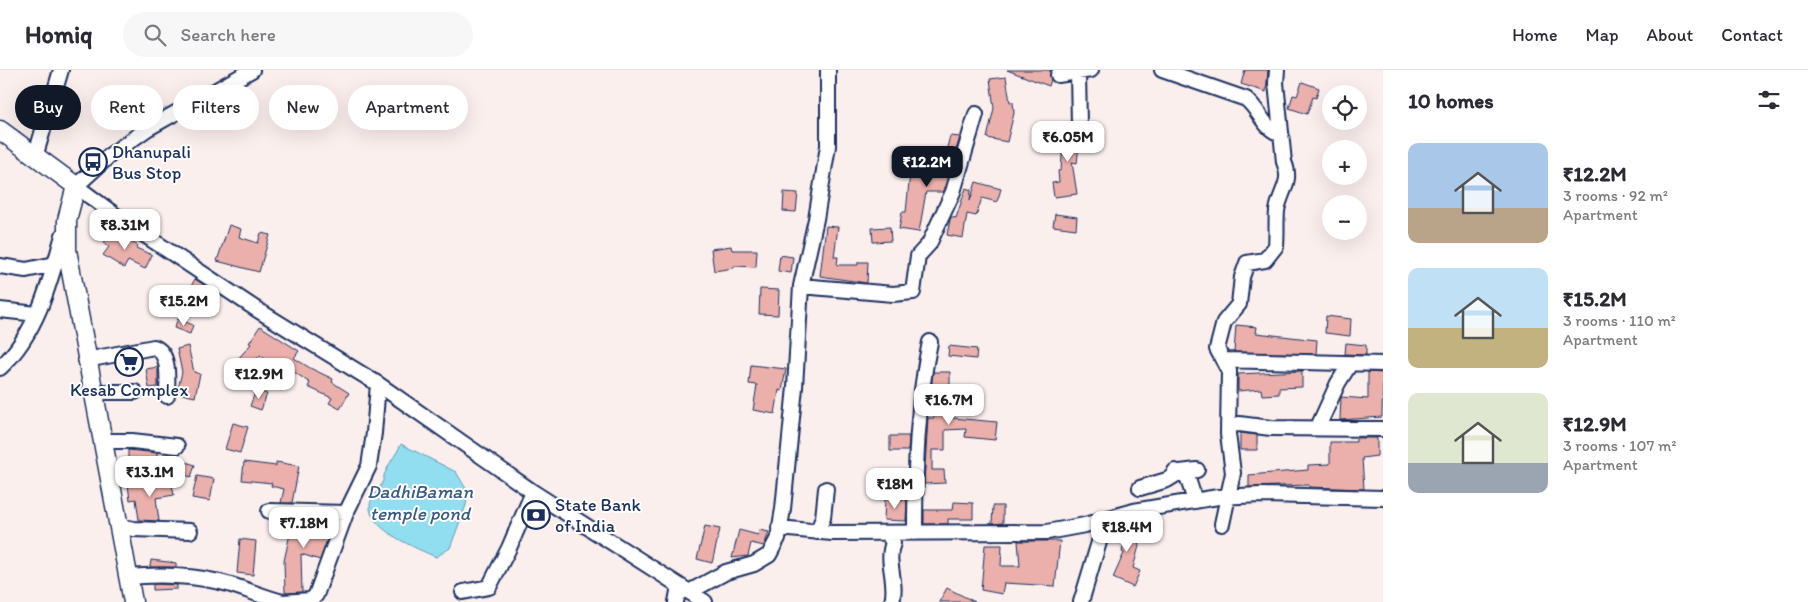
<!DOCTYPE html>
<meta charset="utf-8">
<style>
body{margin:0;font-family:Itim,sans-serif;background:#f7f7f7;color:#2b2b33;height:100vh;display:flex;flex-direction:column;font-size:19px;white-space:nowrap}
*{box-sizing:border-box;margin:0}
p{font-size:16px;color:#7c7c81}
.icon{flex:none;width:28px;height:28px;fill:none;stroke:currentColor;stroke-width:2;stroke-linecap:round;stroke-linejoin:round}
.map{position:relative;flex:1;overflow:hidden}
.drawer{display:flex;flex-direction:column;background:#fff;width:425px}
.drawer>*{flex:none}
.banner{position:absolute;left:15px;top:15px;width:475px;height:45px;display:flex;gap:10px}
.controls{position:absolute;left:1322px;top:15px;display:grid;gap:10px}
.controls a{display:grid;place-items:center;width:45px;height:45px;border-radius:50%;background:#fff;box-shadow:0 5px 20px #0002;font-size:25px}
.price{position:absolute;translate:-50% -42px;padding:0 11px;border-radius:10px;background:#fff;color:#222;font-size:16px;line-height:32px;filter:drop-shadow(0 1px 2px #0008)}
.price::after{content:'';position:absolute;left:50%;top:30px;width:15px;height:11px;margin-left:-8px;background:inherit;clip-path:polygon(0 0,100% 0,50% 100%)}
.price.active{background:#111827;color:#fff}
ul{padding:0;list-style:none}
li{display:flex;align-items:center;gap:15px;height:125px;padding:0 25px}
li span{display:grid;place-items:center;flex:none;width:140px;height:100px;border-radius:10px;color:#555}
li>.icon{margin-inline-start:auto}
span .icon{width:60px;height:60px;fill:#fffc;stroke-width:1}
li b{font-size:21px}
h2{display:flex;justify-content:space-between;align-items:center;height:60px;padding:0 25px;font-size:21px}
.chip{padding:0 18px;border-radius:22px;background:#fff;box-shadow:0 5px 20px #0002;font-size:18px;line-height:45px}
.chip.active{background:#111827;color:#fff}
header{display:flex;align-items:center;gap:30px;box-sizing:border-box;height:70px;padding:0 25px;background:#fff;border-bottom:1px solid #e1e1e2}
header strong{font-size:24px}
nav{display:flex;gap:28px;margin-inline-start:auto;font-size:18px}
.search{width:350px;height:45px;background:#f7f7f7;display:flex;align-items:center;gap:12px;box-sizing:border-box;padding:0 18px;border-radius:28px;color:#7c7c81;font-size:19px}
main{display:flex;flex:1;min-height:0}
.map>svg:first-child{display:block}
.water{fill:#91def1;stroke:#6298b6}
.building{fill:#ebb0ab;stroke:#1b2f5e}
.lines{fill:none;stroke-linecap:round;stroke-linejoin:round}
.minor-casing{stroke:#1b2f5e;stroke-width:18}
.major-casing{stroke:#1b2f5e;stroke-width:21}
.minor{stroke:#fff;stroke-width:14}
.major{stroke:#fff;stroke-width:18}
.labels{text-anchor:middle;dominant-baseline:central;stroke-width:4;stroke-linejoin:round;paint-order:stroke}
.poi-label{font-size:18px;fill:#1b2f5e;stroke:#fff;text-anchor:start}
.water-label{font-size:19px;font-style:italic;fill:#385b83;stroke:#fff}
</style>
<header>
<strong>Homiq</strong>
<div class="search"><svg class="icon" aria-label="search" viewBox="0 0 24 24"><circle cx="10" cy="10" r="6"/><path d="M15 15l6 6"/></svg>Search here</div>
<nav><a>Home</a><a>Map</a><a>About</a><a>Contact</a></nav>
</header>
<main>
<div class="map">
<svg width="1383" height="532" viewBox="0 0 1383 532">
<rect width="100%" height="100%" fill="#fbefee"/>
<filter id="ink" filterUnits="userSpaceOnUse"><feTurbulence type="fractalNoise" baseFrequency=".02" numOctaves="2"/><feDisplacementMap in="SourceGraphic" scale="10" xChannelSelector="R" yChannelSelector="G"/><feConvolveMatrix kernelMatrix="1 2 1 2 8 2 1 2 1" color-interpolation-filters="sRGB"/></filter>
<g filter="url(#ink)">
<!-- water -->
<path class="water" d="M401 374 456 402 468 422 466 435 450 478 436 487C418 479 367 459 370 435 370 429 378 421 381 415 384 411 383 405 386 401 390 391 397 384 401 374Z"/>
<!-- building -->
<path class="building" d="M1007 0H1050L1051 10 1049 16Z
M1245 0H1268L1266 22 1241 14Z
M1006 7 1010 32H1013L1014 43 1007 72 987 68 994 38 990 9Z
M1302 12 1319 18 1316 28 1313 27 1307 44 1289 38 1293 25 1297 26Z
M1060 59 1079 63 1084 61 1083 75H1079L1077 93 1072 92 1077 124 1054 127 1052 113 1059 112 1058 101 1061 100 1063 73H1059Z
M950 66 960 67 943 122H926L919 162 899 159 902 142H906L910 103 932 106 936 86 944 89Z
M976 112 1001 119 997 132 982 128 976 146 967 144 963 168 947 165 950 150 951 147 956 148 966 118 971 120 970 131Z
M784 122 798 123 796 142 783 141Z
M1055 144 1077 147 1076 159 1053 156Z
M229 155 241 159 239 167 258 173 261 163 270 165 259 202 217 191Z
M826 156 838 157 834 187H838L837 195H858V192H868L867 213 820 206Z
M890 157 891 171 873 172 872 158Z
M113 159 138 176 136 178 152 185 145 199 128 191 124 198 103 185 109 177 104 173Z
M731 176 732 180H757L756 197 734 196V198L714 201 711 179Z
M780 185 793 187 791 203 778 201Z
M195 209 215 222 206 240 184 229Z
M760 219 779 220 778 245 759 244Z
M1326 246 1351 249 1350 266 1325 263Z
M178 249 193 255 190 264 174 258Z
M1236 255 1257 257 1256 263 1317 270 1316 284 1234 282Z
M260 256 299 281 294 288 310 298 333 309 332 312 349 323 340 339 329 333 332 328 308 317 310 313 287 297 283 303 260 285 249 298 238 289 251 274 249 273Z
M1346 273 1366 275V285L1345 284Z
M188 276 194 302 200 304 195 327 177 323 182 302 177 279Z
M949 276 977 279 976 289 948 286Z
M751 295 786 299 782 321 779 320 775 344 753 340 757 315 749 314Z
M158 297V317L149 318 146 299Z
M1302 301V317L1279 318V324L1262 325 1261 319 1238 321V304Z
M933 302H950V336H953V348L997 352 995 370 965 367 966 359 945 360V380H932V400H944L945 413 924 414 928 348H934V320H931Z
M1368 302 1383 303 1382 347 1340 350 1341 327 1368 329Z
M256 320 267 324 261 340 250 336Z
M233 353 248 357 240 383 225 379Z
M1240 363 1257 365V380H1240Z
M890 366H909L908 381H890Z
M1356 368H1377V386L1362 388 1364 419 1309 417V415L1249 417V405L1308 400V395L1330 394V372H1356Z
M128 380 157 383V391L128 389Z
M180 390 195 395 191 407 176 402Z
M244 392 276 396V392L299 396 292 433H281L284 419 271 416 272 413 242 410Z
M197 406 214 409 210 431 192 428Z
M171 410 174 425 156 428 159 451 139 450 136 429 130 430 128 415Z
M885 428 907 430 906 451 884 450Z
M954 432 973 433V449H948V454H924V440H953Z
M993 436H1003V453L992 454Z
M293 450 334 451 320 490 301 484 302 522 285 523 284 491Z
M1134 452 1139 476 1133 498 1140 501 1133 517 1113 508 1124 483 1122 482 1125 469 1113 471 1112 461 1113 456Z
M705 456 720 459 712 493 697 489Z
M739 460 758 465 759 460 769 462 764 476 751 473 748 486 732 488Z
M240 469 256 471 253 505 237 503Z
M1018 471H1060L1055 516 1004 513 1002 524 981 520 985 475H1002L1001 496H1020Z
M151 490 176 493V497H150Z
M153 514 177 515V519L153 520Z
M947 518 975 532H939Z"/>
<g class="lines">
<defs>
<path id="minor" d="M252 0 147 59 110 85 76 116 119 148 256 239 378 314 533 422 705 532
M1162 0 1246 29C1260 40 1263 59 1281 64
M1078 3 1079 54
M1058 5 1091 0
M35 87 61 0
M0 196 26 200 55 194
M801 216 893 224 913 222 918 186 929 174 953 122 976 44
M0 240 37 244
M86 290 154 277C171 283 167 311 167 326
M1223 290 1383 294
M0 298C37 263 50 213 63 165
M93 322H135
M1229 356 1239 354 1271 358 1383 359
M1318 357 1338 313 1350 294
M102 371H132L177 376
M1175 401 1187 406 1195 431
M1140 418 1167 410 1180 402 1197 400
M269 441 346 443
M1222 454 1233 403 1228 364 1229 301 1217 279 1224 252 1239 234 1242 207 1247 193 1265 190 1276 176C1277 165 1276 152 1277 141 1280 121 1293 112 1284 92L1276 13 1277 0
M118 456 134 459 190 461
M779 458 832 463 1047 462 1085 455 1134 441 1218 427 1261 425 1383 428
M817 462 823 448 826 419
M888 463 893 473C885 492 898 512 892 532
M915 463C915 400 917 333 930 272
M128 507C159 504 190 505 220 512 242 517 262 527 283 532
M463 522 489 517 509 478 533 422
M689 522 726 502 754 494 769 485 778 468 783 439 795 317 801 216 816 149 828 76V0
M283 532 311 530 316 525 346 443 369 396 374 363 378 314
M676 532 679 516
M1081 532 1106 449"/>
<path id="major" d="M0 60 76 116 67 150V180L133 532"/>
</defs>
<!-- minor casing -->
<use href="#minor" class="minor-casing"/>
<!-- major casing -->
<use href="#major" class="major-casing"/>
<!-- minor -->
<use href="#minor" class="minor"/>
<!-- major -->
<use href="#major" class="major"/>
</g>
</g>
<!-- icons -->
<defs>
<symbol id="bus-ring" viewBox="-11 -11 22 22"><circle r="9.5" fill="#fff" stroke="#1b2f5e" stroke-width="1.5"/><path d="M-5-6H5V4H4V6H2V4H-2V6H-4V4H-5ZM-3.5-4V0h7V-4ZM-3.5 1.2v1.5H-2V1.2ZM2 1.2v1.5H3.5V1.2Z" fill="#1b2f5e"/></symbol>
<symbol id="supermarket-ring" viewBox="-11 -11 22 22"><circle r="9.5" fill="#fff" stroke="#1b2f5e" stroke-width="1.5"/><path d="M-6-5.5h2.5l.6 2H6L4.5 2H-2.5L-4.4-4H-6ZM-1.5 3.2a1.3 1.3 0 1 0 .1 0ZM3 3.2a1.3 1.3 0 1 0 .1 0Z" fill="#1b2f5e"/></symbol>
<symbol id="bank-ring" viewBox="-11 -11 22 22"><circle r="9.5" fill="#fff" stroke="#1b2f5e" stroke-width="1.5"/><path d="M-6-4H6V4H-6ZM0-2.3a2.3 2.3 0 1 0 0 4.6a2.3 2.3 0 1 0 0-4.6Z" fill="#1b2f5e"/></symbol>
</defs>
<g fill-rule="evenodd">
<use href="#bus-ring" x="77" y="76" width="32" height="32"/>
<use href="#supermarket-ring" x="113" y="276" width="32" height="32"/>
<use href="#bank-ring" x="520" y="429" width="32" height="32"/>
</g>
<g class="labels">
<!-- poi labels -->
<g class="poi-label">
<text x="112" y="82">Dhanupali<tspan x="112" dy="21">Bus Stop</tspan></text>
<text x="129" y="320" text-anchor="middle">Kesab Complex</text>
<text x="555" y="435">State Bank<tspan x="555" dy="21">of India</tspan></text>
</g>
<!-- water labels -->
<g class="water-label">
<text x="420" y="421">DadhiBaman<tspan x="420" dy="22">temple pond</tspan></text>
</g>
</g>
</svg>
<div class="controls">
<a><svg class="icon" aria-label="locate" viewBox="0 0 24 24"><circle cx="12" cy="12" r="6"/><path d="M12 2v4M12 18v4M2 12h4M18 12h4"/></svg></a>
<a>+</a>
<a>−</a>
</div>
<b class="price" style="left:1068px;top:93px">₹6.05M</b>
<b class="price active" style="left:927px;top:118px">₹12.2M</b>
<b class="price" style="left:125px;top:181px">₹8.31M</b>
<b class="price" style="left:184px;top:257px">₹15.2M</b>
<b class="price" style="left:259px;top:330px">₹12.9M</b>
<b class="price" style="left:949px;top:356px">₹16.7M</b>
<b class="price" style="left:150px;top:428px">₹13.1M</b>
<b class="price" style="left:895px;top:440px">₹18M</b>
<b class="price" style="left:304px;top:479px">₹7.18M</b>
<b class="price" style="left:1127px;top:483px">₹18.4M</b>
<div class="banner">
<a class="chip active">Buy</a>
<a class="chip">Rent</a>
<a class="chip">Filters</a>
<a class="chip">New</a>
<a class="chip">Apartment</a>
</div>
</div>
<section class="drawer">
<h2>10 homes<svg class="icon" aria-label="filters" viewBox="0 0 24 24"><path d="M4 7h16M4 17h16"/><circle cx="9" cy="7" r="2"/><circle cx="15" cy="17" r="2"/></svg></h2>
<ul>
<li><span style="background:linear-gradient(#a9c7e8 65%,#b9a48a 0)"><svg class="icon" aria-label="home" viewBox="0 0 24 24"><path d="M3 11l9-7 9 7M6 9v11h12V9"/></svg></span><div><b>₹12.2M</b><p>3 rooms · 92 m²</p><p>Apartment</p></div></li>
<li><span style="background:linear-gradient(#bfe0f5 60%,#c2b280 0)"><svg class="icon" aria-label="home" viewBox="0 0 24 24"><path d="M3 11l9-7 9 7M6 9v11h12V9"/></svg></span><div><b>₹15.2M</b><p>3 rooms · 110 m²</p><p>Apartment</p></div></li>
<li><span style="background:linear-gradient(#dfe7d0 70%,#9aa5b1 0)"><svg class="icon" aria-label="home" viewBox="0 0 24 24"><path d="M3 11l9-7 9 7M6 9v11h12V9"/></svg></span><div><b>₹12.9M</b><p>3 rooms · 107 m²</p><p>Apartment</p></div></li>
</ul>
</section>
</main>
